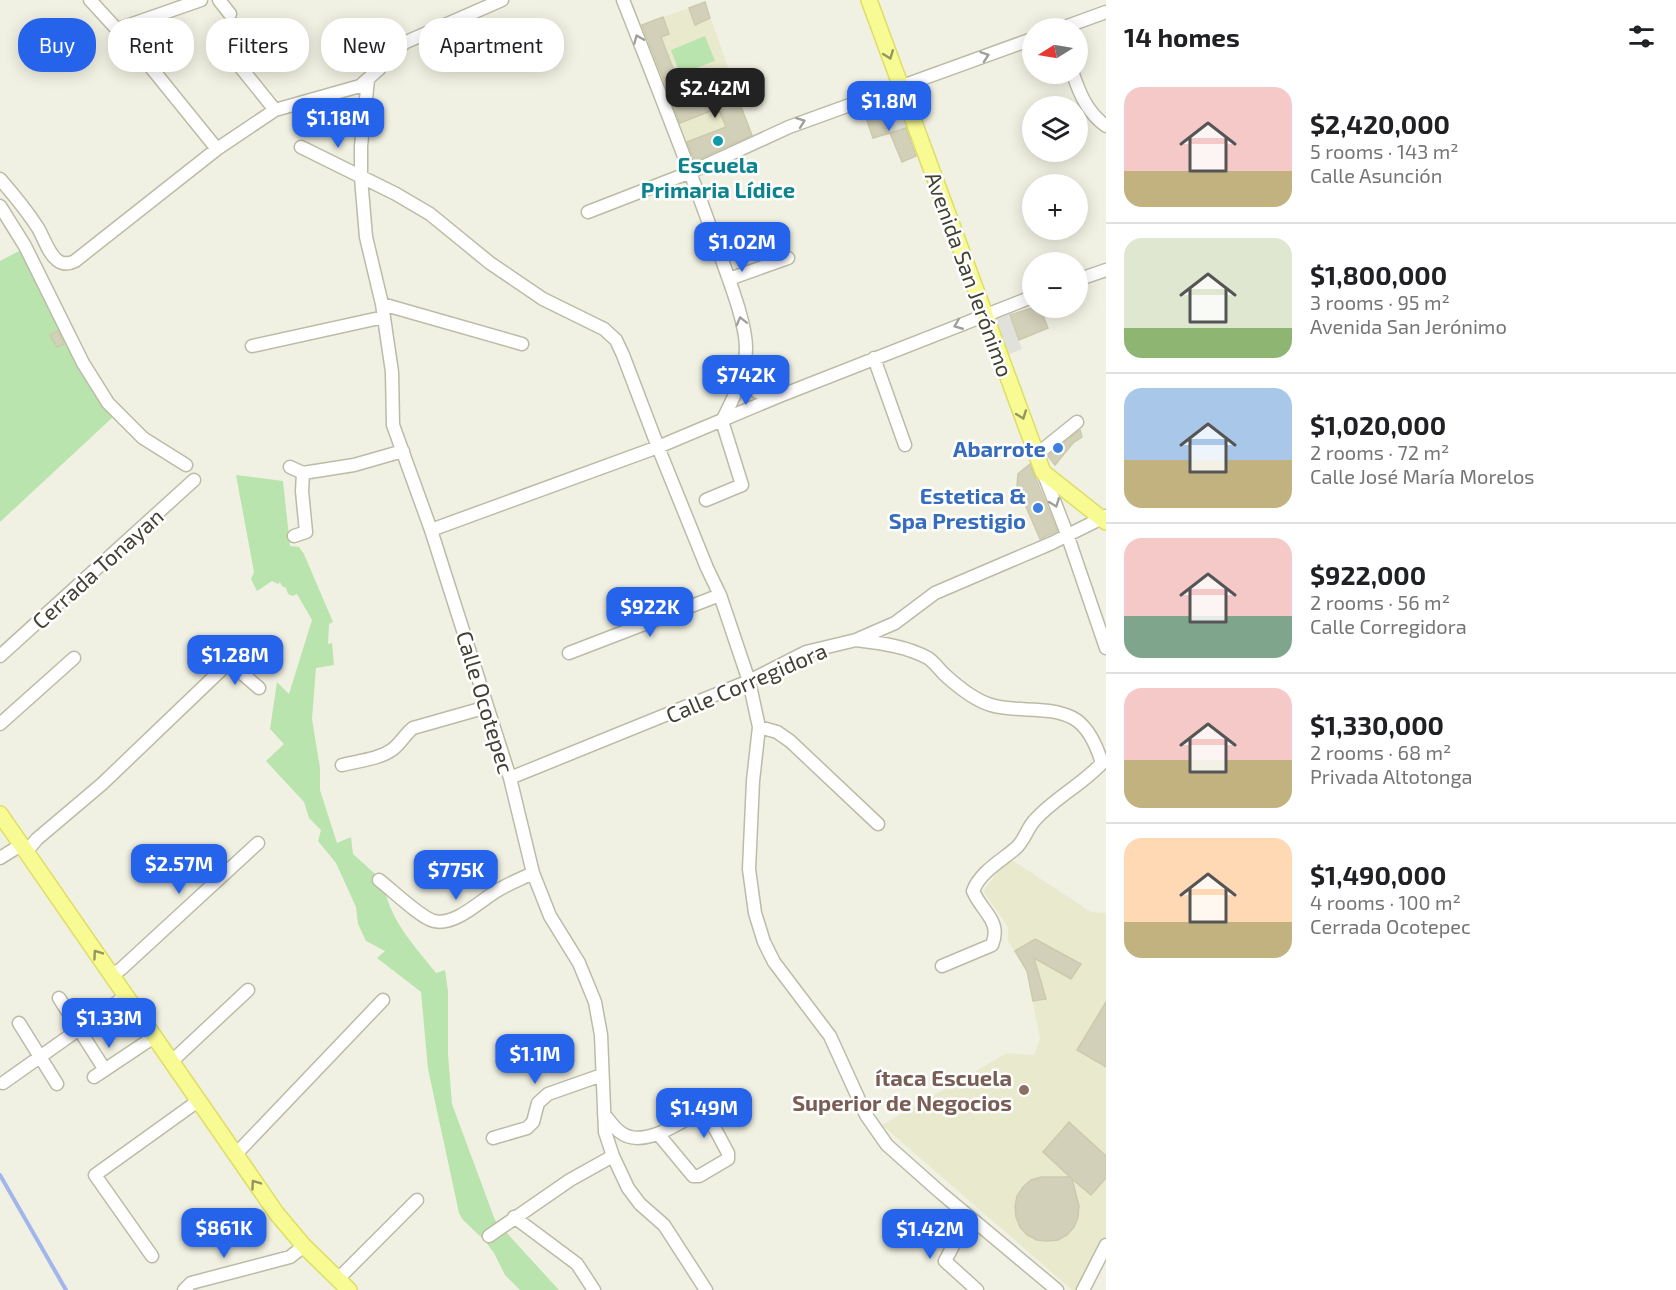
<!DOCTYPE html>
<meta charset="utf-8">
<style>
body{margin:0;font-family:"Exo 2",sans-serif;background:#f2f2f2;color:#202124;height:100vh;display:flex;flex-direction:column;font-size:22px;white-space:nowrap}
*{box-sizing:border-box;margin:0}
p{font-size:20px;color:#757577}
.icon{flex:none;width:33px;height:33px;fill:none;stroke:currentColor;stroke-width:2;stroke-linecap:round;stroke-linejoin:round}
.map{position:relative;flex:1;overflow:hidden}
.side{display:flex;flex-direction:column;background:#fff;width:570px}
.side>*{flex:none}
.guide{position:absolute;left:18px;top:18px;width:570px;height:54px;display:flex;gap:12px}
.needle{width:39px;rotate:259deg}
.controls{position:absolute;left:1022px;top:18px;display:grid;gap:12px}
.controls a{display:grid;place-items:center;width:66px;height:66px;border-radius:50%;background:#fff;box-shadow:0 3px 15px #0003;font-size:30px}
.price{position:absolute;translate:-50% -51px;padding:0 14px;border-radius:12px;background:#2563eb;color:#fff;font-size:20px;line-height:39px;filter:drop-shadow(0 2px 3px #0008)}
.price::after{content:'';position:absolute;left:50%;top:36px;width:18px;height:14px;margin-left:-9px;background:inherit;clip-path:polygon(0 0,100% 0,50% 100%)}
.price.selected{background:#222;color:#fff}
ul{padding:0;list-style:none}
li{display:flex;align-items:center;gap:18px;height:150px;padding:0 18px}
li+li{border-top:2px solid #e0e0e0}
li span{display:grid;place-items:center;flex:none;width:168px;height:120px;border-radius:18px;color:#555}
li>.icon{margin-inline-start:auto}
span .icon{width:72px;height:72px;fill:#fffc;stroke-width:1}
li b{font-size:26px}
h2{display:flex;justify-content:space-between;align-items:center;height:72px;padding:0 18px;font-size:26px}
.pill{padding:0 21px;border-radius:24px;background:#fff;box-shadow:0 3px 15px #0003;font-size:21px;line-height:54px}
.pill.selected{background:#2563eb;color:#fff}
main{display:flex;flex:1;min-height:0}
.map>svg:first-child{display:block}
.education{fill:#e9eacd}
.green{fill:#bae4ad}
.parking{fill:#e1e1db}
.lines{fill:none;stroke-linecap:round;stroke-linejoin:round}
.stream{stroke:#a0b6ec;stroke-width:4}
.building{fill:#d2d0b9;stroke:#cccaad;stroke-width:1.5}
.minor-casing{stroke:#bcbba6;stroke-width:15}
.major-casing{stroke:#ddde64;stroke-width:18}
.minor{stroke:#fff;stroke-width:12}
.major{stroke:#f8fa93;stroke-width:15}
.oneway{stroke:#a0a09a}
.oneway2{stroke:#94945f}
.culture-dot{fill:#0f9aa8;stroke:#fff;stroke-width:2}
.shop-dot{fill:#3f7fe0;stroke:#fff;stroke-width:2}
.education-dot{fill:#8d6e63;stroke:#fff;stroke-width:2}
.labels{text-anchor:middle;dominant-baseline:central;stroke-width:5;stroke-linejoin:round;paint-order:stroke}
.culture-label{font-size:22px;font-weight:bold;fill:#0d838f;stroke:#fff}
.street-label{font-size:22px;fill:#424134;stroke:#fff}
.shop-label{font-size:22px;font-weight:bold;fill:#366cbe;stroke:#fff;text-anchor:end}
.education-label{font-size:22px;font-weight:bold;fill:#785e54;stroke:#fff;text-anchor:end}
</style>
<main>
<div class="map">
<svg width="1106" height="1290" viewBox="0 0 1106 1290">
<rect width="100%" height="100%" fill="#f1f1e3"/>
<!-- education -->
<path class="education" d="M705 2 753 138 691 163 639 26Z
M1009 858 1091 912 1106 913V1239L1080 1290H1072L882 1125 1007 1053 1034 1055 1040 1039 1027 971 1008 941V927L983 891Z"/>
<!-- green -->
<path class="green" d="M705 36 715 61 680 74 671 50Z
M21 250 66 344 113 417 0 522V261Z
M236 475 283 481 290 546 299 547 304 554 333 622 329 624 328 644 332 643 334 665 316 668 312 719 320 768V790L337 843 351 837 353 854 384 882C387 918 415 946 436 973L445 970 448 991V1054L452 1104 495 1220 559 1290H520L505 1275 494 1253 485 1241 463 1220 459 1213 428 1069 421 992 377 958 385 951 366 941 358 924 356 907 336 863 318 841 321 830 309 818 304 802 266 761 284 744 270 729 277 682 289 694 312 620 297 594 293 596 288 594 286 588 282 586 280 582 278 584 272 581 257 591 251 579 254 572Z"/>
<!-- parking -->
<path class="parking" d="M900 97 909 127 890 133 880 103Z
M1007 309 1022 349 1002 357 992 319Z"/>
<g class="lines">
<!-- stream -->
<path class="stream" d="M0 1175 66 1290"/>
</g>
<!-- building -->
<path class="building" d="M705 2 710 18 695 25 689 8Z
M663 17 669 34 661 37 679 84 667 88 642 25Z
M731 81 752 135 695 161 687 142 726 127 718 108 680 123 673 105Z
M880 103 890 133 906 128 916 156 902 162 890 133 873 138 863 109Z
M1032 308H1040L1048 328 1019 340 1010 315Z
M58 331 64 344 57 347 50 335Z
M1080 430 1082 437 1073 443 1055 465 1048 456Z
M1030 464 1057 531 1040 539 1017 486 1018 474Z
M1035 939 1081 964 1071 979 1034 958 1046 999 1033 1001 1027 971 1015 951Z
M1106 1002V1067L1077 1050Z
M1069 1122 1106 1156V1178L1091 1195 1072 1179 1079 1206 1078 1217 1074 1227 1067 1235 1058 1240 1047 1241 1037 1240 1027 1235 1020 1227 1016 1217 1015 1207 1017 1196 1023 1187 1031 1180 1041 1177H1070L1043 1152Z"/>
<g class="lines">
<defs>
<path id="minor" d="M90 0 145 60 217 149
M219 0 230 14
M623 0C655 81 687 161 716 243 725 270 746 320 746 348 746 375 734 397 722 421
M1062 28 1106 12
M118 29 201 0
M217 38 275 110
M1073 74C1080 95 1088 113 1106 126
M368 80 361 146V178L366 237 382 304 392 372 393 425 431 530 510 778 533 873 550 916 579 963 595 1002 601 1035 605 1132 613 1156 628 1188 640 1204 664 1225 706 1290
M301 147 396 194 430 214 490 263 543 299 604 329 616 340 623 355 658 447 707 568 720 595 749 681 759 727 753 781 749 869 755 913 764 942 774 962 830 1036 866 1115 887 1145 941 1193 1057 1290
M0 179C14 195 27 211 38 228 44 238 48 253 57 260 63 265 69 264 75 261L217 149 275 110 360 86 379 69 391 53 406 42 502 0
M0 206 25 246 83 363 108 403 143 438 186 465
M588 212 691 172 789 127 1032 39
M729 279 788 258
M1077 280 1106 270
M382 304 522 344
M252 346 384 317
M874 358 905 445
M742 379C751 391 760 395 776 396
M1036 455 1077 422
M290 467 303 473 354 465 403 451
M1043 472 1067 534 1106 648
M706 500 742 485 722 421
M431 530 658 447 777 397 1032 297
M294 536 306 532 302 491 303 473
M856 640C880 643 906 646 928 658 934 662 939 669 944 674 957 686 974 700 991 705 1017 713 1048 705 1073 718 1088 726 1097 747 1102 763
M569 653 720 595
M0 656 194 480
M230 663 259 688
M0 724 74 658
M759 727 777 732 790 741 878 824
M342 765C358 761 380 759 393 749 401 743 405 734 413 728L487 707
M510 778 749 681 806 652 856 640 895 623 935 593 1052 543 1106 516
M26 852 37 839 102 784 243 649
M0 858 21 845
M379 880C392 890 421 918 434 921 455 926 480 901 495 892 507 884 521 879 533 873
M942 966 992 945C1002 921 982 912 973 891 980 872 1001 861 1016 848 1024 841 1027 829 1034 821 1054 798 1082 785 1102 763
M112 975 121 969 258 843
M59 998 105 1070
M19 1023 57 1084
M171 1062 248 990
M94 1077 154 1037
M3 1083 126 996
M604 1114C609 1120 614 1128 620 1132 642 1150 681 1122 700 1111L707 1114 728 1153V1159L699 1176H693L659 1135
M493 1138 527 1128 533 1122 538 1103 548 1094 602 1075
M235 1155 383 1000
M969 1216 945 1261 977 1290
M514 1217 577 1264 594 1290
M489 1236 570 1180 613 1156
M152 1256 95 1175 198 1101
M338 1279 417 1200
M184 1290 191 1283 290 1257 304 1246
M1083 1290 1106 1245"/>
<path id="major" d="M869 0 1043 472 1106 522
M0 814 277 1214 304 1246 349 1290"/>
</defs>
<!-- minor casing -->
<use href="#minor" class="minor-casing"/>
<!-- major casing -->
<use href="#major" class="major-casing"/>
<!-- minor -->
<use href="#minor" class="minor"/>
<!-- major -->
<use href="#major" class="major"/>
</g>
<!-- one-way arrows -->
<defs><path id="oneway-chevron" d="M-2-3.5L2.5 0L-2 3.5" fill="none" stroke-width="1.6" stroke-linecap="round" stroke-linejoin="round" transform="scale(1.5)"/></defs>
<g class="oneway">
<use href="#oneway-chevron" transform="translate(638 39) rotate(-112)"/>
<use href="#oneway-chevron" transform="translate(985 56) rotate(-19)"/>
<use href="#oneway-chevron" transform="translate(801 122) rotate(-20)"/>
<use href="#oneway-chevron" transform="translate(741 321) rotate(-104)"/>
<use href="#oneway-chevron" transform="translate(958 325) rotate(158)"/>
<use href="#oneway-chevron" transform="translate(1055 503) rotate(69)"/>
</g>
<g class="oneway2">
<use href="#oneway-chevron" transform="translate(889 55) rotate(69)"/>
<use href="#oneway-chevron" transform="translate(1022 415) rotate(70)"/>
<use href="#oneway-chevron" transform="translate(97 954) rotate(-125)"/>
<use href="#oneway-chevron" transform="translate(255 1184) rotate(-125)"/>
</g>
<!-- markers -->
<circle class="culture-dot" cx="718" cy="141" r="6"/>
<g class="shop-dot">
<circle cx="1058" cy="448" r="6"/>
<circle cx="1038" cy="508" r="6"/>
</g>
<circle class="education-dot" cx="1024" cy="1090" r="6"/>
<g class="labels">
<!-- culture labels -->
<g class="culture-label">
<text x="718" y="164">Escuela<tspan x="718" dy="25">Primaria Lídice</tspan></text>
</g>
<!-- street labels -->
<g class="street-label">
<text transform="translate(970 274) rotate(70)">Avenida San Jerónimo</text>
<text transform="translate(97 568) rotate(-42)">Cerrada Tonayan</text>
<text transform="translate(746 682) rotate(-23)">Calle Corregidora</text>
<text transform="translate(486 702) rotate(73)">Calle Ocotepec</text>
</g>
<!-- shop labels -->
<g class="shop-label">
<text x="1046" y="448">Abarrote</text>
<text x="1026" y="495">Estetica &amp;<tspan x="1026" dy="25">Spa Prestigio</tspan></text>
</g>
<!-- education labels -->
<g class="education-label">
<text x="1012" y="1077">ítaca Escuela<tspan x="1012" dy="25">Superior de Negocios</tspan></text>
</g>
</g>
</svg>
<div class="controls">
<a><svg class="needle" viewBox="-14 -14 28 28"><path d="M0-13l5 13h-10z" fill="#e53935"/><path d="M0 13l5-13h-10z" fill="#757577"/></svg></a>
<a><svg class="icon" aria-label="layers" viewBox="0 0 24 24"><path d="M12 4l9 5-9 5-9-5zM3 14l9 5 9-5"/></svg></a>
<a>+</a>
<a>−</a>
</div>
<b class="price selected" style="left:715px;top:119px">$2.42M</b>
<b class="price" style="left:889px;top:132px">$1.8M</b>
<b class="price" style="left:338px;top:149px">$1.18M</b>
<b class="price" style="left:742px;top:273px">$1.02M</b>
<b class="price" style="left:746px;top:406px">$742K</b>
<b class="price" style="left:650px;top:638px">$922K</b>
<b class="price" style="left:235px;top:686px">$1.28M</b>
<b class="price" style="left:179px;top:895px">$2.57M</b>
<b class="price" style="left:456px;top:901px">$775K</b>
<b class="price" style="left:109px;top:1049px">$1.33M</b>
<b class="price" style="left:535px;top:1085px">$1.1M</b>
<b class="price" style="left:704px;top:1139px">$1.49M</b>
<b class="price" style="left:224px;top:1259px">$861K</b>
<b class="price" style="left:930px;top:1260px">$1.42M</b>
<div class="guide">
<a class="pill selected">Buy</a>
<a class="pill">Rent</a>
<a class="pill">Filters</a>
<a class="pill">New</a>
<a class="pill">Apartment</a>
</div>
</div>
<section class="side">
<h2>14 homes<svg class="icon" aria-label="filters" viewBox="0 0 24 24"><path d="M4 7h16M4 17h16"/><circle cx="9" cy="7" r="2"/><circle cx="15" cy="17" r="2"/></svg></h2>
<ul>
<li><span style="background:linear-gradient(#f6c9c9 70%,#c2b280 0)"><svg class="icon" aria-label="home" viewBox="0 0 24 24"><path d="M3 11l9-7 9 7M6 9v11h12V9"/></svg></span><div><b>$2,420,000</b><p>5 rooms · 143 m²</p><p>Calle Asunción</p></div></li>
<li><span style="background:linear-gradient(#dfe7d0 75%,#8fb573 0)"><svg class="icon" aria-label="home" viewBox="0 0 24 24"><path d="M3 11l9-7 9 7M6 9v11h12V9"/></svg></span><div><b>$1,800,000</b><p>3 rooms · 95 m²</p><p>Avenida San Jerónimo</p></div></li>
<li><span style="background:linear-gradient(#a9c7e8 60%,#c2b280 0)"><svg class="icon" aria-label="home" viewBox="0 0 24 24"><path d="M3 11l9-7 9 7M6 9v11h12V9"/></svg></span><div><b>$1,020,000</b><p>2 rooms · 72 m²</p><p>Calle José María Morelos</p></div></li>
<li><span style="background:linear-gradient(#f6c9c9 65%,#7fa58c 0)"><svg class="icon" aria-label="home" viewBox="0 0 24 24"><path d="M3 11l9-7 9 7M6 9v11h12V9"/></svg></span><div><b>$922,000</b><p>2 rooms · 56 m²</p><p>Calle Corregidora</p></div></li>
<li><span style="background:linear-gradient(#f6c9c9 60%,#c2b280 0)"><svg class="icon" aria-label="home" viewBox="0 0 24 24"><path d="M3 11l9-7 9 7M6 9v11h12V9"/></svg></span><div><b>$1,330,000</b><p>2 rooms · 68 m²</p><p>Privada Altotonga</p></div></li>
<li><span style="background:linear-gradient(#ffd9b3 70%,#c2b280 0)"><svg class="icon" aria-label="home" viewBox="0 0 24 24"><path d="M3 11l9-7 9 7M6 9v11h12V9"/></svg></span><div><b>$1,490,000</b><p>4 rooms · 100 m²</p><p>Cerrada Ocotepec</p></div></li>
</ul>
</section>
</main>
